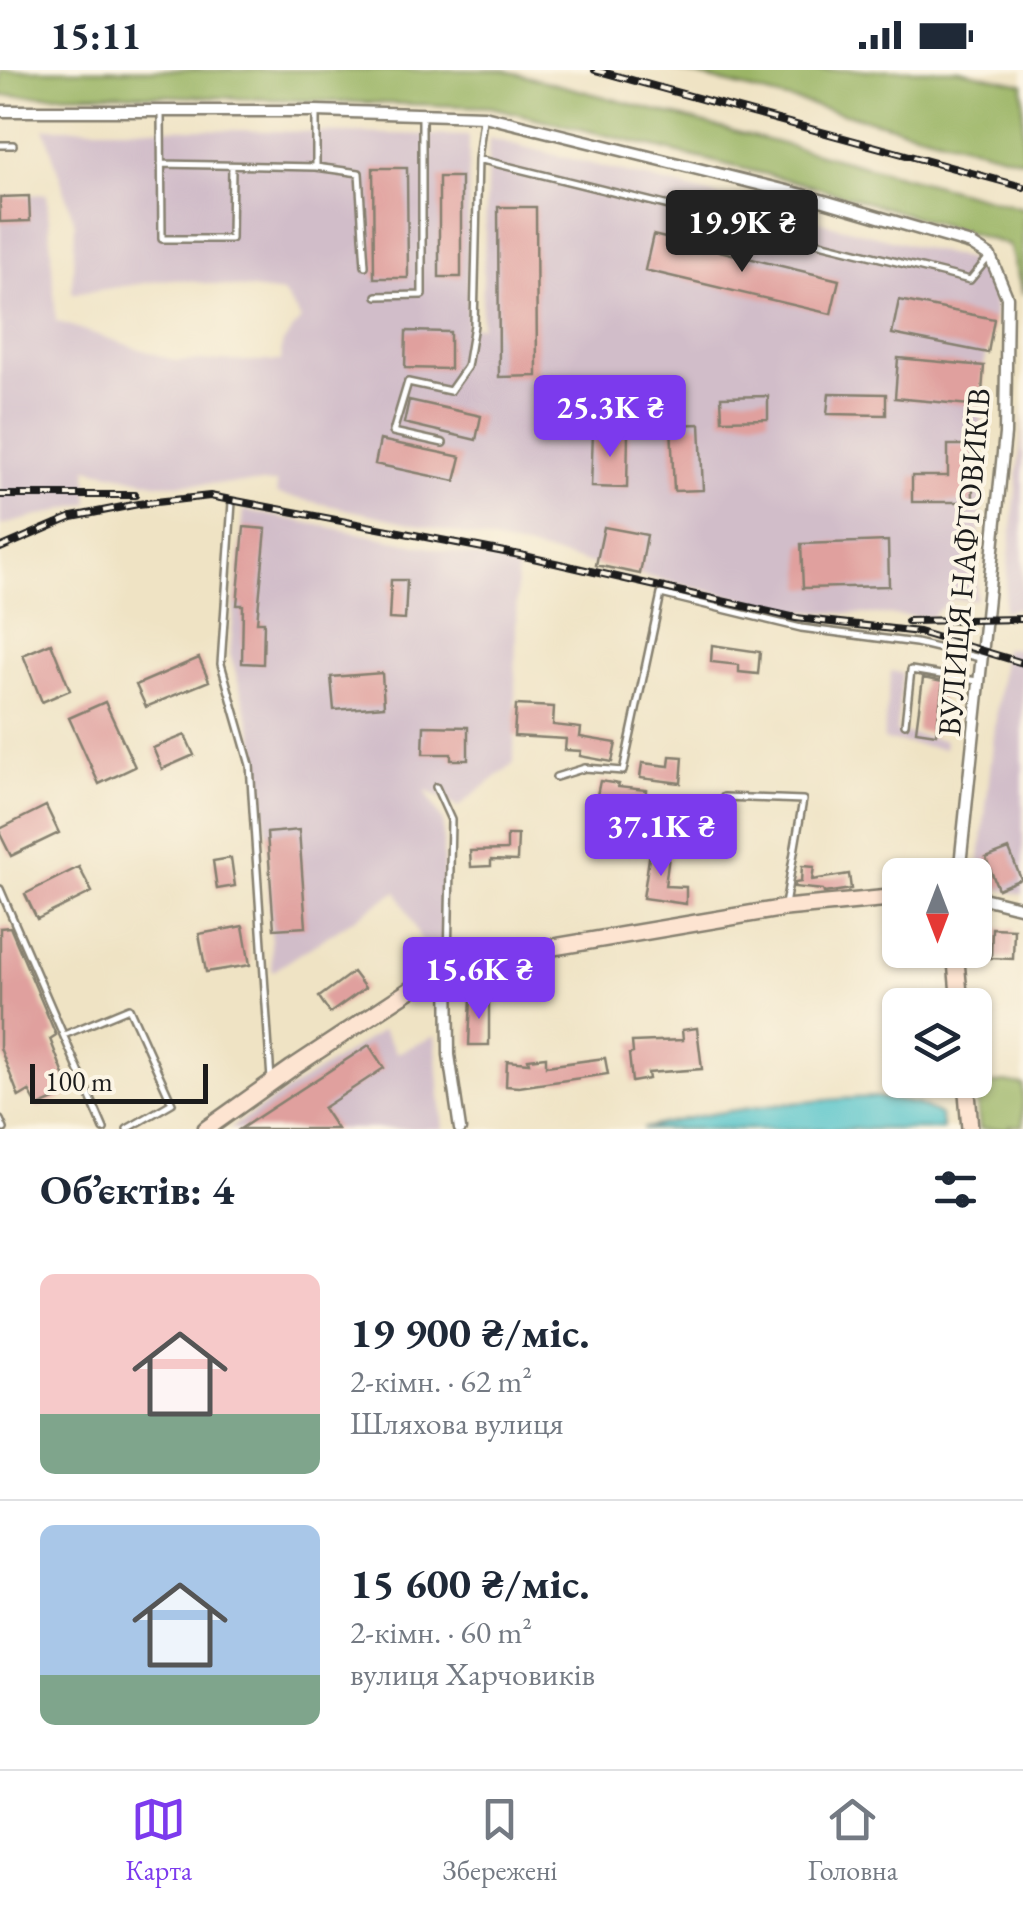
<!DOCTYPE html>
<html lang="uk">
<meta charset="utf-8">
<style>
body{margin:0;font-family:"EB Garamond",serif;background:#f6f6f7;color:#1f2937;height:100vh;display:flex;flex-direction:column;font-size:38px;white-space:nowrap}
*{box-sizing:border-box;margin:0}
p{font-size:32px;color:#747a83}
.icon{flex:none;width:55px;height:55px;fill:none;stroke:currentColor;stroke-width:2;stroke-linecap:round;stroke-linejoin:round}
.map{position:relative;height:1059px;overflow:hidden}
.side{display:flex;flex-direction:column;background:#fff;flex:1}
.side>*{flex:none}
.needle{width:65px;rotate:180deg}
.fabs{position:absolute;left:882px;top:788px;display:grid;gap:20px}
.fabs a{display:grid;place-items:center;width:110px;height:110px;border-radius:15px;background:#fff;box-shadow:0 2px 8px #0004;font-size:50px}
.scale{position:absolute;left:30px;bottom:25px;width:178px;box-sizing:border-box;padding-left:10px;border:5px solid #1c1c1c;border-top:0;font-size:28px;line-height:35px;white-space:nowrap;color:#1c1c1c;-webkit-text-stroke:8px #fcf5e5;paint-order:stroke}
.price{position:absolute;translate:-50% -85px;padding:0 22px;border-radius:10px;background:#7c3aed;color:#fff;font-size:32px;line-height:65px;filter:drop-shadow(0 2px 5px #0008)}
.price::after{content:'';position:absolute;left:50%;top:60px;width:30px;height:22px;margin-left:-15px;background:inherit;clip-path:polygon(0 0,100% 0,50% 100%)}
.price.selected{background:#222;color:#fff}
ul{padding:0;list-style:none}
li{display:flex;align-items:center;gap:30px;height:250px;padding:0 40px}
li+li{border-top:2px solid #e0e1e3}
li span{display:grid;place-items:center;flex:none;width:280px;height:200px;border-radius:15px;color:#555}
li>.icon{margin-inline-start:auto}
span .icon{width:120px;height:120px;fill:#fffc;stroke-width:1}
li b{font-size:42px}
h2{display:flex;justify-content:space-between;align-items:center;height:120px;padding:0 40px;font-size:42px}
.status{display:flex;justify-content:space-between;align-items:center;height:70px;padding:0 50px;background:#fff;direction:ltr}
.status svg{height:28px;fill:currentColor}
.tab-bar{display:flex;justify-content:space-around;align-items:center;height:140px;border-top:2px solid #e0e1e3;background:#fff;font-size:28px;color:#747a83}
.tab-bar a{display:grid;justify-items:center;gap:5px}
.tab-bar .selected{color:#7c3aed}
.map>svg:first-child{display:block}
.industrial{fill:#d1bdc9}
.forest{fill:#9bb566;stroke:#5c6841;stroke-width:2.5}
.water{fill:#56c4ca;stroke:#397073;stroke-width:2.5}
.building{fill:#e0a09e}
.lines{fill:none;stroke-linecap:round;stroke-linejoin:round}
.lane-casing{stroke:#868070;stroke-width:10}
.street-casing{stroke:#868070;stroke-width:15}
.secondary-casing{stroke:#868070;stroke-width:20}
.lane{stroke:#fff;stroke-width:5}
.street{stroke:#fff;stroke-width:10}
.secondary{stroke:#fde4d1;stroke-width:15}
.rail-casing{stroke:#1c1c1c;stroke-width:8}
.rail{stroke:#fcf5e5;stroke-width:4;stroke-dasharray:11;stroke-linecap:butt}
.labels{text-anchor:middle;dominant-baseline:central;stroke-width:8;stroke-linejoin:round;paint-order:stroke}
.street-label{font-size:32px;fill:#1c1c1c;stroke:#fcf5e5}
</style>
<div class="status"><b>15:11</b><svg viewBox="0 0 49 12"><path d="M0 12V9h3v3zM5 12V6h3v6zM10 12V3h3v9zM15 12V0h3v12zM26 1h20v11H26zM47 4h2v5h-2z"/></svg></div>
<div class="map">
<svg width="1023" height="1059" viewBox="0 0 1023 1059">
<rect width="100%" height="100%" fill="#fcf5e5"/>
<filter id="ink" filterUnits="userSpaceOnUse"><feTurbulence type="fractalNoise" baseFrequency=".01" numOctaves="2"/><feDisplacementMap in="SourceGraphic" scale="20" xChannelSelector="R" yChannelSelector="G"/><feConvolveMatrix kernelMatrix="1 2 1 2 8 2 1 2 1" color-interpolation-filters="sRGB"/></filter>
<filter id="wash" filterUnits="userSpaceOnUse"><feTurbulence type="fractalNoise" baseFrequency=".0048" numOctaves="4" result="noise"/><feDisplacementMap in="SourceGraphic" scale="40" xChannelSelector="R" yChannelSelector="G"/><feGaussianBlur stdDeviation="2.25" result="paint"/><feColorMatrix in="noise" values="0 0 0 0 0 0 0 0 0 0 0 0 0 0 0 0 0 1.4 0 .05"/><feComposite in="paint" operator="in"/></filter>
<g filter="url(#wash)">
<rect width="100%" height="100%" fill="#efe3c4"/>
<!-- industrial -->
<path class="industrial" d="M44 58H154L469 66 467 257 481 256 489 68 982 193 995 216 994 249 984 296 981 336V431L976 530 951 529 931 547 794 541 538 481 277 424 276 413 160 414 87 398 89 433 0 456V126L47 124 56 251 176 291H281L282 274 301 249 283 223 172 209 72 224 75 154Z
M1023 331V536L1003 542 1021 372Z
M244 440 517 495 514 693 458 737 425 720 443 752 444 891H431L397 821 272 902 267 763 255 670 230 584Z
M1004 578 1023 579V825L977 814Z
M891 601 902 603 896 662 945 670 944 679 883 670Z
M382 960 397 983 435 966 443 1059H229Z"/>
<!-- forest -->
<path class="forest" d="M0 0H503L1023 138V225L1009 175 810 115 491 37 116 24 0 26Z
M675 0H958L1023 14V90Z
M1004 1012 1023 1015V1056H1010L1011 1059H980L975 1017Z"/>
<!-- water -->
<path class="water" d="M875 1027 917 1034 940 1045 943 1059H642C717 1039 797 1031 875 1027Z"/>
<g id="blocks">
<!-- building -->
<path class="building" d="M373 98H407L408 208H374Z
M439 107H461V207H439Z
M29 126 30 151 0 152V127Z
M498 137H536L537 306 499 307Z
M653 165 839 210 831 244 645 200Z
M899 230 994 249 988 283 892 264Z
M406 261 450 262V299L405 298Z
M898 288 984 296 981 336 895 328Z
M829 323 886 324V345L827 344Z
M768 326V349L722 350 721 327Z
M409 330 481 346 476 370 404 353Z
M700 354 703 420 674 421 671 355Z
M593 362 628 363 627 418 591 417Z
M380 370 461 387 455 411 375 394Z
M948 375H972L973 432H912V406H948Z
M244 457 266 459 257 552H264L263 594 242 593 243 535H237Z
M604 457 647 465 640 504 596 495Z
M888 471 889 516 803 518 801 474Z
M391 510H407L405 550 389 549Z
M51 573 70 620 42 632 23 585Z
M712 575 760 582 758 604 739 602V595L711 592Z
M199 588 209 611 146 637 136 615Z
M382 603 384 636 334 640 331 607Z
M923 608 943 612 936 664 916 661Z
M105 632 135 697 99 714 69 648Z
M516 635 554 637 553 655 581 658 580 667 616 673 612 692 580 686 581 681 565 680 566 669 514 666Z
M424 656 468 657V690H451V684H423Z
M185 665 194 685 162 699 153 678Z
M670 686 683 687 681 713 640 708 642 693 669 696Z
M600 711 619 714 618 717 646 720 645 732 620 729 618 752 599 749 601 731 596 730Z
M46 736 59 763 11 786 0 764V759Z
M299 760 306 857 274 859 267 763Z
M507 765H518L517 791 491 790V796L471 797 470 781 507 780Z
M651 775 670 778 665 816 686 817V834L643 828Z
M1009 779 1021 809 998 819 986 788Z
M231 788 235 816 217 819 213 791Z
M802 796 814 797 812 810 849 804 851 819 824 823 823 820 794 817 795 813 801 812Z
M79 797 92 822 37 849 25 824Z
M243 856 250 895 206 902 199 864Z
M10 857 56 965 50 969 71 1023 38 1037 29 1021 19 1027 0 978V858Z
M992 858 1014 859 1013 889 991 888Z
M353 902 365 918 330 943 319 927Z
M471 927 489 928V975H469Z
M697 958 702 999 648 1003 649 1009 632 1012 629 984 633 983 632 972 683 970 682 960Z
M369 975 384 998 323 1038 337 1059H240Z
M546 987V996L605 988 608 1004 519 1017 506 1016 507 991 529 993 528 989Z"/>
</g>
</g>
<g filter="url(#ink)">
<use href="#blocks" fill-opacity="0" stroke="#868070" stroke-width="2.5"/>
<g class="lines">
<defs>
<path id="lane" d="M161 44 162 169H231L232 96
M0 75H13
M478 89 970 210 989 187
M161 94 316 97 359 103 365 196
M316 97V41
M799 167 807 126
M377 226 422 225V47
M443 373 393 362 408 312 450 321 467 297 474 255 478 89 483 49
M232 432 221 594 250 695 271 1010
M905 654 911 600 977 611
M556 707 585 698 623 701 661 524 801 558 916 573 980 588
M436 717 451 750 448 892
M724 727 803 730 785 835
M0 819 104 1059
M64 965 129 938 172 1033 127 1059
M0 1050 4 1059"/>
<path id="street" d="M0 41H316L484 46 807 126 971 174 990 186 1007 227 1005 364 959 805
M975 826 1023 838
M448 895 449 985 460 1059"/>
<path id="secondary" d="M955 880 960 935
M966 1010 970 1059
M206 1059 292 998 448 895 785 838 900 827"/>
</defs>
<!-- lane casing -->
<use href="#lane" class="lane-casing"/>
<!-- street casing -->
<use href="#street" class="street-casing"/>
<!-- secondary casing -->
<use href="#secondary" class="secondary-casing"/>
<!-- lane -->
<use href="#lane" class="lane"/>
<!-- street -->
<use href="#street" class="street"/>
<!-- secondary -->
<use href="#secondary" class="secondary"/>
<defs>
<path id="rail" d="M595 0 1023 117
M0 425H135
M0 478 72 447 138 434 210 426 520 485 796 548 919 562 1023 593
M908 551 1023 549"/>
</defs>
<!-- rail casing -->
<use href="#rail" class="rail-casing"/>
<!-- rail -->
<use href="#rail" class="rail"/>
</g>
</g>
<g class="labels">
<!-- street labels -->
<g class="street-label">
<text transform="translate(964 492) rotate(-85)">ВУЛИЦЯ НАФТОВИКІВ</text>
</g>
</g>
</svg>
<div class="fabs">
<a><svg class="needle" viewBox="-14 -14 28 28"><path d="M0-13l5 13h-10z" fill="#e53935"/><path d="M0 13l5-13h-10z" fill="#747a83"/></svg></a>
<a><svg class="icon" aria-label="layers" viewBox="0 0 24 24"><path d="M12 4l9 5-9 5-9-5zM3 14l9 5 9-5"/></svg></a>
</div>
<div class="scale">100 m</div>
<b class="price selected" style="left:742px;top:205px">19.9K ₴</b>
<b class="price" style="left:610px;top:390px">25.3K ₴</b>
<b class="price" style="left:661px;top:809px">37.1K ₴</b>
<b class="price" style="left:479px;top:952px">15.6K ₴</b>
</div>
<section class="side">
<h2>Об’єктів: 4<svg class="icon" aria-label="filters" viewBox="0 0 24 24"><path d="M4 7h16M4 17h16"/><circle cx="9" cy="7" r="2"/><circle cx="15" cy="17" r="2"/></svg></h2>
<ul>
<li><span style="background:linear-gradient(#f6c9c9 70%,#7fa58c 0)"><svg class="icon" aria-label="home" viewBox="0 0 24 24"><path d="M3 11l9-7 9 7M6 9v11h12V9"/></svg></span><div><b>19 900 ₴/міс.</b><p>2-кімн. · 62 m²</p><p>Шляхова вулиця</p></div></li>
<li><span style="background:linear-gradient(#a9c7e8 75%,#7fa58c 0)"><svg class="icon" aria-label="home" viewBox="0 0 24 24"><path d="M3 11l9-7 9 7M6 9v11h12V9"/></svg></span><div><b>15 600 ₴/міс.</b><p>2-кімн. · 60 m²</p><p>вулиця Харчовиків</p></div></li>
</ul>
</section>
<nav class="tab-bar">
<a class="selected"><svg class="icon" aria-label="map" viewBox="0 0 24 24"><path d="M3 6l6-2 6 2 6-2v14l-6 2-6-2-6 2zM9 4v14M15 6v14"/></svg>Карта</a>
<a><svg class="icon" aria-label="saved" viewBox="0 0 24 24"><path d="M7 4h10v16l-5-4-5 4z"/></svg>Збережені</a>
<a><svg class="icon" aria-label="home" viewBox="0 0 24 24"><path d="M3 11l9-7 9 7M6 9v11h12V9"/></svg>Головна</a>
</nav>
